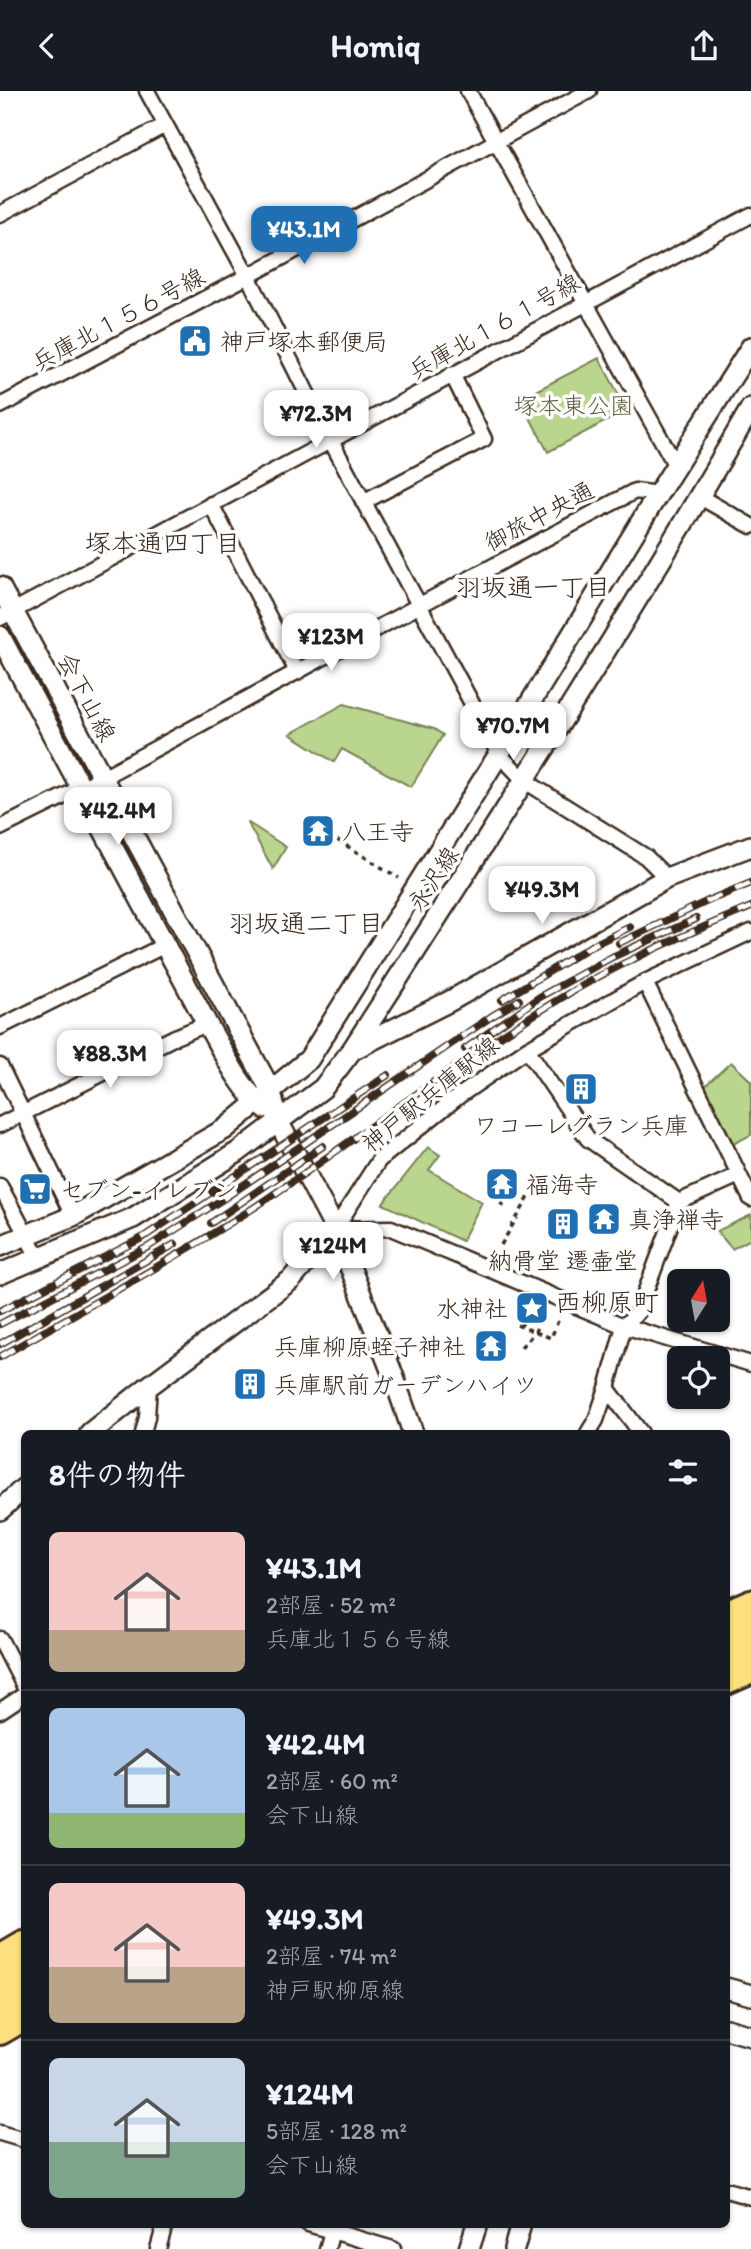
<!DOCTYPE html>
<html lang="ja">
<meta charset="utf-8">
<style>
body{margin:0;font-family:Itim,"Klee One",sans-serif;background:#20242c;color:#f1f3f6;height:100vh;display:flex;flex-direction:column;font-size:26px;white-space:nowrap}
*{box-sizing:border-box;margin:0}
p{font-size:23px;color:#9ea1a6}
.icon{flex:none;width:38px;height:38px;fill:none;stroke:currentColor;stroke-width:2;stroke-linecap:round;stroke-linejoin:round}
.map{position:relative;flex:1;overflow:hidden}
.panel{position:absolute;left:21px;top:1339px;width:709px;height:798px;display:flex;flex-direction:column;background:#171b24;border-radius:10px;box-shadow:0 2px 5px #0004}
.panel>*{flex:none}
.needle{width:46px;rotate:11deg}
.tools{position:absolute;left:667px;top:1178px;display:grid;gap:14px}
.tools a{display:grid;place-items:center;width:63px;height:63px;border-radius:10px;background:#171b24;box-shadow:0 2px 5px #0004;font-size:35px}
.price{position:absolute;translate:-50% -60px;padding:0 16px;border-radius:14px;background:#fff;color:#222;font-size:23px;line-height:46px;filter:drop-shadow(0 2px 4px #0008)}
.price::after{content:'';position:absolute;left:50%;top:42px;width:21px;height:16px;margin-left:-10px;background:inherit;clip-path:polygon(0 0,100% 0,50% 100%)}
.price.current{background:#1f6fb2;color:#fff}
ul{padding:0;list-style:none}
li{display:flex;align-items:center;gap:21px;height:175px;padding:0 28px}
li+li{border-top:2px solid #363941}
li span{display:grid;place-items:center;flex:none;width:196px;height:140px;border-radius:10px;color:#555}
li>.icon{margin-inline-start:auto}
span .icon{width:84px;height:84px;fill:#fffc;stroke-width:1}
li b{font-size:30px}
h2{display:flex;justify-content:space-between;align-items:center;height:84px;padding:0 28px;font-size:30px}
header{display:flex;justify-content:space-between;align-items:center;height:91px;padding:0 28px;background:#171b24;font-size:32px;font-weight:800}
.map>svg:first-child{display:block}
.green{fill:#bad68e;stroke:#7a8056;stroke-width:2}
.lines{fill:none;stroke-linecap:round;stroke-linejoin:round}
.street-casing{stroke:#3b2a1e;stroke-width:19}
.secondary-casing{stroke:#3b2a1e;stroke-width:24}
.highway-casing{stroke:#3b2a1e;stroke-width:32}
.path{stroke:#3b2a1e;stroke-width:3.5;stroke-dasharray:5 5;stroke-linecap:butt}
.street{stroke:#fff;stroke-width:14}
.secondary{stroke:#fff;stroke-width:19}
.highway{stroke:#fce080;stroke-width:26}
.rail-casing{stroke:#3b2a1e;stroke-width:8}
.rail{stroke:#fff;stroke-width:5;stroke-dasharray:16;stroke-linecap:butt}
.labels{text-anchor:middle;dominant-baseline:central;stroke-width:7;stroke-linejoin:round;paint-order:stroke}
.street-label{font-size:24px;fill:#3b2a1e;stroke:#fff}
.poi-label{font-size:24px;fill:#3b2a1e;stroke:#fff;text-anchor:start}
.park-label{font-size:24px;fill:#615e40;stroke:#fff}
.neighbourhood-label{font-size:26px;fill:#3b2a1e;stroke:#fff}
</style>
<header><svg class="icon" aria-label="back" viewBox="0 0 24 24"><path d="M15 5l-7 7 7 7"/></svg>Homiq<svg class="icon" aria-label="share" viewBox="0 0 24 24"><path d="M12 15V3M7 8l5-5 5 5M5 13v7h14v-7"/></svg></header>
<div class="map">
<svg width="751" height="2158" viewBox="0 0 751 2158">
<rect width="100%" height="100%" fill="#fff"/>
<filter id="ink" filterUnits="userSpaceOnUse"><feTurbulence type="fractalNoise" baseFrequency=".0143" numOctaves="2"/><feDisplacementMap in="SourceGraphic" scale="14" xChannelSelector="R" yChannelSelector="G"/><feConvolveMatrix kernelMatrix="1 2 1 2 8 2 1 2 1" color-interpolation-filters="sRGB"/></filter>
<g filter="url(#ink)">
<!-- green -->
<path class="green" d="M599 267 627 319 548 361 520 308Z
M344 613 434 638 443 644 411 696 342 658 334 671 290 643Z
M247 731 286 756 273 778Z
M731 971 751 990V1044L733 1053 705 995Z
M428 1056 440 1064 429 1079 482 1111 462 1150 383 1113Z
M751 1124V1148L732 1158 717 1140Z"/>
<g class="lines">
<defs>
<path id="street" d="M147 0 248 185 331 350 499 663 525 690 646 766 667 787
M468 0 676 375
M0 123 165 34
M0 315 248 185 589 0
M700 406 751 435
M363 411 484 348 452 283
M211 413 297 581
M0 527 751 124
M0 737 103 686 420 514 635 400 658 403
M645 891 751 1108
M0 936 165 854
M527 958 588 1048 679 1111
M0 975 73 1125
M0 1034 175 946 207 933
M0 1095 39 1168
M335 1138 379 1069 459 1005 527 958 645 891 751 841
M335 1138 391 1137 624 1235 751 1273
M607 1297 641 1342
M143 1342 147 1326 149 1295
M588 1342 596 1329 607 1297 624 1235 638 1221 679 1111 739 1084
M0 1548 24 1595
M0 1620 24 1604
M0 2042 24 2049
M726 2099 751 2106
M308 2133 393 2158
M158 2158 165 2133
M327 2158 332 2140"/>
<path id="secondary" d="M0 496 270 998 278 1030 335 1138 393 1284 413 1342
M0 545 207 933C224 962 239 996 264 1017
M354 958 450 910 667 787 751 755
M0 1155 73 1125 225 1038 309 968 499 663 658 403 751 256
M0 1183 133 1127 238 1061 323 997 352 959C488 747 625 535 751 317
M90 1342 149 1295 291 1189 335 1138
M0 1419 24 1397
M726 1897 751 1904
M726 1938 751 1945
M469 2158 477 2133
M514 2158 521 2133"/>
<path id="highway" d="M726 1523 751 1512
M726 1545 751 1535
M726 1569 751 1561
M726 1590 751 1579
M0 1868 24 1854
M0 1894 24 1880
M0 1918 24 1904
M0 1940 24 1926"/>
</defs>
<!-- street casing -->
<use href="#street" class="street-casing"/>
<!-- secondary casing -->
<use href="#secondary" class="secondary-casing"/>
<!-- highway casing -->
<use href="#highway" class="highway-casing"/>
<!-- path -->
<path class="path" d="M329 744 399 787
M500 1112 507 1116
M501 1154 529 1106
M517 1234 551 1247 560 1225
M521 1235 529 1216
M521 1256 535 1241 541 1225"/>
<!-- street -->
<use href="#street" class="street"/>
<!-- secondary -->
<use href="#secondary" class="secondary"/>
<!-- highway -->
<use href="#highway" class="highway"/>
<defs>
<path id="rail" d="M619 852 712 808 751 792
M502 909 591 855 630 836
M465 958 541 905 612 866 696 828
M211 1132 323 1055
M0 1220 142 1147 388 984
M0 1233 148 1156 226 1106 492 925 519 909
M0 1253 175 1153
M0 1266C85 1216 172 1170 255 1116 356 1049 452 973 556 910 617 872 685 844 751 816"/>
</defs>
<!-- rail casing -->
<use href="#rail" class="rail-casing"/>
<!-- rail -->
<use href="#rail" class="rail"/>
</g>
</g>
<!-- icons -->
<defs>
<symbol id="civic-square" viewBox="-11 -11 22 22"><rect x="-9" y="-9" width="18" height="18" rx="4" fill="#1f6fb2" stroke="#fff"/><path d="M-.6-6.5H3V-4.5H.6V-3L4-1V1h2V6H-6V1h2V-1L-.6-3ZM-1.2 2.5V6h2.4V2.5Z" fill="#fff"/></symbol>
<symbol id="temple-square" viewBox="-11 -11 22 22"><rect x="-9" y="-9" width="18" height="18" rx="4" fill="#1f6fb2" stroke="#fff"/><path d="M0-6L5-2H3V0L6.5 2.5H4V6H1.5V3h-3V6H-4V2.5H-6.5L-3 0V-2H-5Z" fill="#fff"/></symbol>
<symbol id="building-square" viewBox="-11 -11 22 22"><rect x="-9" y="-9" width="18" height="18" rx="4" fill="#1f6fb2" stroke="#fff"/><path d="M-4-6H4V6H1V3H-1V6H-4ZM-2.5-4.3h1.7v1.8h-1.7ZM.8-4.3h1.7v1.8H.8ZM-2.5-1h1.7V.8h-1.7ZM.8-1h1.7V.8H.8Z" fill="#fff"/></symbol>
<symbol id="supermarket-square" viewBox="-11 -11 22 22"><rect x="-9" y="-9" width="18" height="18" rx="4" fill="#1f6fb2" stroke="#fff"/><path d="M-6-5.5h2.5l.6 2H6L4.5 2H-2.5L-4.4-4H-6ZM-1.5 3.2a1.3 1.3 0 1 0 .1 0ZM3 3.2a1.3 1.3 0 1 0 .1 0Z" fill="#fff"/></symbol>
<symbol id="sight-square" viewBox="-11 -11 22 22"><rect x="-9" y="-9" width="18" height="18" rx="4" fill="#1f6fb2" stroke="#fff"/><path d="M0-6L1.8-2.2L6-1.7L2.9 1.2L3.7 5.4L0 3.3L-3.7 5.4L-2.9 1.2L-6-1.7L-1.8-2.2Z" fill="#fff"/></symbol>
</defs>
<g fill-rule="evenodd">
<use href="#civic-square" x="176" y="231" width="38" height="38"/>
<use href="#temple-square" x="299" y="721" width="38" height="38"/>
<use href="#building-square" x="562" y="979" width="38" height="38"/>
<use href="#temple-square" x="483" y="1074" width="38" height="38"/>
<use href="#supermarket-square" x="16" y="1079" width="38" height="38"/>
<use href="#temple-square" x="585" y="1109" width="38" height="38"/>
<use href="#building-square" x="544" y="1114" width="38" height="38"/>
<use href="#sight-square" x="513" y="1198" width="38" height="38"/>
<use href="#temple-square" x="472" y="1236" width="38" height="38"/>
<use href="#building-square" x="231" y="1274" width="38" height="38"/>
</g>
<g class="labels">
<!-- street labels -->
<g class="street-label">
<text transform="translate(118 228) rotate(-28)">兵庫北１５６号線</text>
<text transform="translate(494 235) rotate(-29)">兵庫北１６１号線</text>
<text transform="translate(539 425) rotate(-28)">御旅中央通</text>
<text transform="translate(87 606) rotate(62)">会下山線</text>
<text transform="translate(433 788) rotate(-57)">永沢線</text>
<text transform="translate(430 1003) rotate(-39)">神戸駅兵庫駅線</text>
</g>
<!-- poi labels -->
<g class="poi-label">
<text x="220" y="250">神戸塚本郵便局</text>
<text x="342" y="740">八王寺</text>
<text x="581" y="1034" text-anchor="middle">ワコーレグラン兵庫</text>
<text x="526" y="1093">福海寺</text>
<text x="60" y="1098">セブン-イレブン</text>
<text x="628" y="1128">真浄禅寺</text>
<text x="563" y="1169" text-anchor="middle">納骨堂 遷壷堂</text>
<text x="508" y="1217" text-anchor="end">水神社</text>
<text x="466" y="1255" text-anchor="end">兵庫柳原蛭子神社</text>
<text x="274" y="1293">兵庫駅前ガーデンハイツ</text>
</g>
<!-- park labels -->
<g class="park-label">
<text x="574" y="314">塚本東公園</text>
</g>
<!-- neighbourhood labels -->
<g class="neighbourhood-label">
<text x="163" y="452">塚本通四丁目</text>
<text x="533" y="496">羽坂通一丁目</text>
<text x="306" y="832">羽坂通二丁目</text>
<text x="607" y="1211">西柳原町</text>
</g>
</g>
</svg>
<div class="tools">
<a><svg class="needle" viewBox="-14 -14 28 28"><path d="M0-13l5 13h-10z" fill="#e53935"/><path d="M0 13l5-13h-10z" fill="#9ea1a6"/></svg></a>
<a><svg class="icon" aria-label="locate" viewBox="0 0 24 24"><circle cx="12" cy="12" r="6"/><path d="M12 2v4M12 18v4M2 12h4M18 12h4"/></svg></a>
</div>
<b class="price current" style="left:304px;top:175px">¥43.1M</b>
<b class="price" style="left:316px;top:359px">¥72.3M</b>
<b class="price" style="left:331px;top:582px">¥123M</b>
<b class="price" style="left:513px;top:671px">¥70.7M</b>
<b class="price" style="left:118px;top:756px">¥42.4M</b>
<b class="price" style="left:542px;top:835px">¥49.3M</b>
<b class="price" style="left:110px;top:999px">¥88.3M</b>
<b class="price" style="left:333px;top:1191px">¥124M</b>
<section class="panel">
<h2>8件の物件<svg class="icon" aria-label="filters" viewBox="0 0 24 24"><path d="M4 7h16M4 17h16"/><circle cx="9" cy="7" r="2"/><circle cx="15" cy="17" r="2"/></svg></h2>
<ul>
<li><span style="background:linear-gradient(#f6c9c9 70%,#b9a48a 0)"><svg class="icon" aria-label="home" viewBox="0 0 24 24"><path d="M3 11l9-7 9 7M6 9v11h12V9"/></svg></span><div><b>¥43.1M</b><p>2部屋 · 52 m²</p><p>兵庫北１５６号線</p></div></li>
<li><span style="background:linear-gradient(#a9c7e8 75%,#8fb573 0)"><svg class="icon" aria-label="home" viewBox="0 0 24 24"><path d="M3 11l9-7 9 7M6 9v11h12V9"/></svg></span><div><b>¥42.4M</b><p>2部屋 · 60 m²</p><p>会下山線</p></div></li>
<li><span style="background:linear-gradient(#f6c9c9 60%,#b9a48a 0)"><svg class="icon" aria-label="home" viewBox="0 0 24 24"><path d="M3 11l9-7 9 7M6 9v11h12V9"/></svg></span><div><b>¥49.3M</b><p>2部屋 · 74 m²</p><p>神戸駅柳原線</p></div></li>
<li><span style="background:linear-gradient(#c9d6e8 60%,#7fa58c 0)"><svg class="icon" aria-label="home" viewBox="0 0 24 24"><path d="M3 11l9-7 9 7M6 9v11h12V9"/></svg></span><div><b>¥124M</b><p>5部屋 · 128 m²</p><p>会下山線</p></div></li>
</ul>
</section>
</div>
